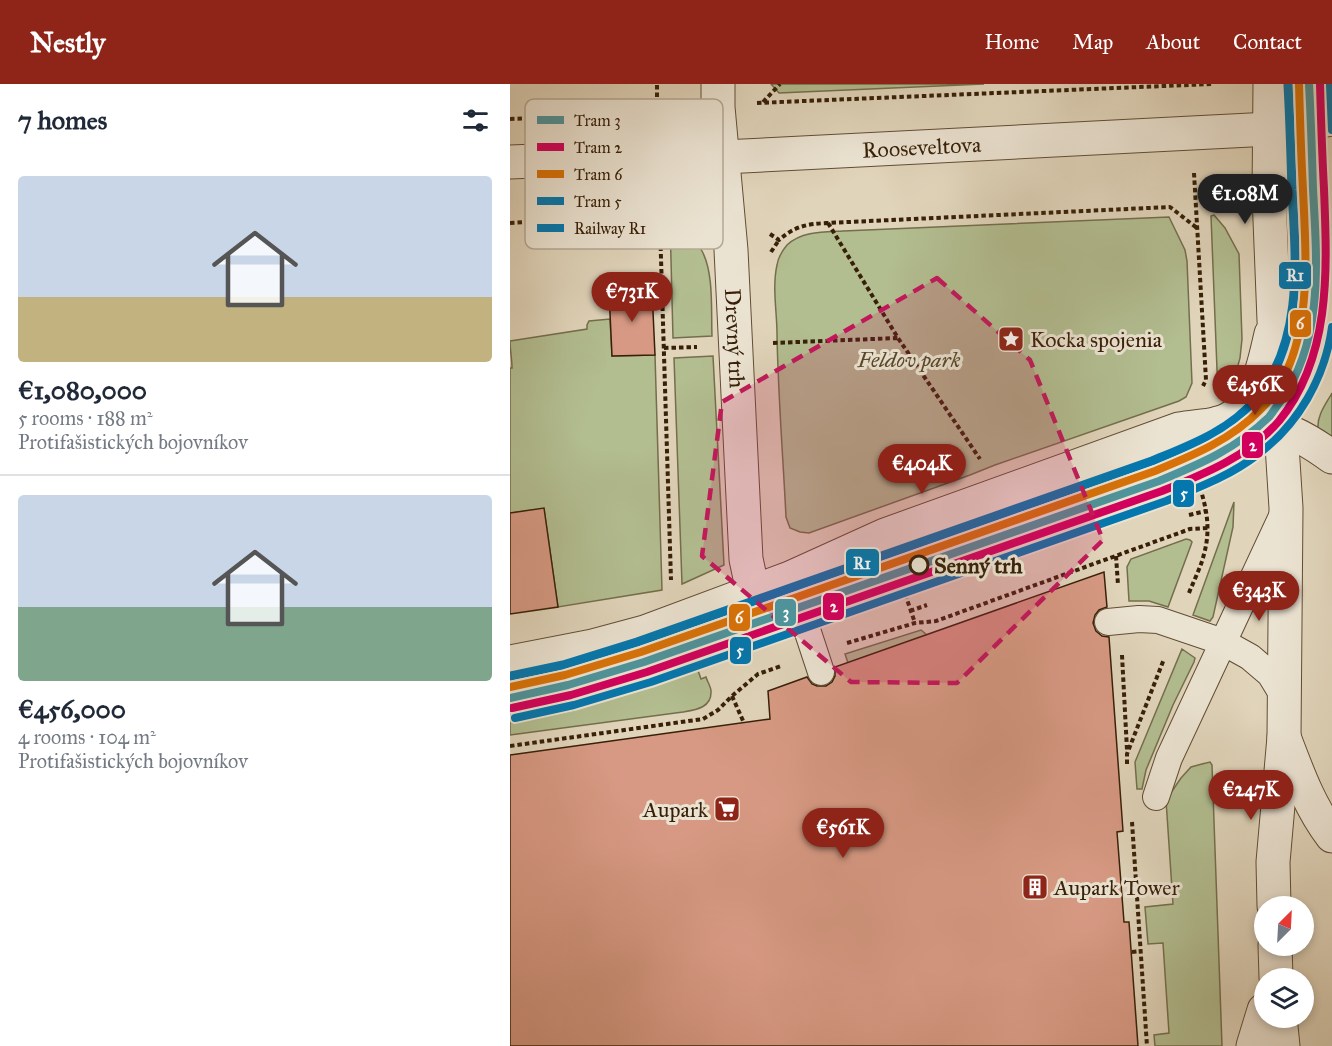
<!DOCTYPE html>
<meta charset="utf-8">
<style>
body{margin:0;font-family:"IM FELL Great Primer",serif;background:#f2f2f3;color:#1f2937;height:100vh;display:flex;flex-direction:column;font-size:22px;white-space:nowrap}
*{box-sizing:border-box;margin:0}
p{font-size:20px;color:#747a83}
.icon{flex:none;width:33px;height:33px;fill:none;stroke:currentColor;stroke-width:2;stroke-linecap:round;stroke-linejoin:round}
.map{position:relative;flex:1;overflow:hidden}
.sheet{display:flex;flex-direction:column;background:#fff;width:510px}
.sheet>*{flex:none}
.needle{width:39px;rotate:24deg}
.buttons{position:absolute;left:744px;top:812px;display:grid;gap:12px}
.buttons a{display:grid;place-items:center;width:60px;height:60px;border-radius:50%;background:#fff;box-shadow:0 3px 9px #0003;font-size:30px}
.price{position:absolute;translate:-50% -51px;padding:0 14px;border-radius:21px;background:#8f2418;color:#fff;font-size:20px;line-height:39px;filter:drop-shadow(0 2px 3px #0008)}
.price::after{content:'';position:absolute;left:50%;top:36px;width:18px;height:14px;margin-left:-9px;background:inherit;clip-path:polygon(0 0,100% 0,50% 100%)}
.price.active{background:#222;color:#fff}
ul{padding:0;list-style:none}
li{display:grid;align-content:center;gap:12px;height:318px;padding:0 18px}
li+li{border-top:2px solid #e0e1e3}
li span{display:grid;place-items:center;height:186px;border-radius:6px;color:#555}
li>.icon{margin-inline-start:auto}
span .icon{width:108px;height:108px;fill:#fffc;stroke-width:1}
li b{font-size:26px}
h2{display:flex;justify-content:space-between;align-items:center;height:72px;padding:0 18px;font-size:26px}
header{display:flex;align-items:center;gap:36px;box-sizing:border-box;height:84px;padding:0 30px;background:#8f2418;color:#fff}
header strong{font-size:28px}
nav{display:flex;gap:33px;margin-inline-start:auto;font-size:21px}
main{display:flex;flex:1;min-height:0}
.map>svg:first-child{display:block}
.green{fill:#b2bd90;stroke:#756e4c;stroke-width:1.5}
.building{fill:#d79983;stroke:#382008;stroke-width:1.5}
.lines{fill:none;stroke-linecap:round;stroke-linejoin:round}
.service-casing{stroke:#624d34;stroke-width:28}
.minor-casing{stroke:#624d34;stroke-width:35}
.tertiary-casing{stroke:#624d34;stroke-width:35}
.path{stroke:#382008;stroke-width:4;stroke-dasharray:4.5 3;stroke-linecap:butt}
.service{stroke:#ebe3d2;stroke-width:26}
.minor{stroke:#ebe3d2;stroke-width:33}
.tertiary{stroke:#ebe3d2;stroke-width:33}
.rail-1-casing{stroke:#ebe3d2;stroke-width:14}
.rail-1{stroke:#0377ae;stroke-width:9}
.tram-1-casing{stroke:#ebe3d2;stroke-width:12}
.tram-2-casing{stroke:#ebe3d2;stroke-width:12}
.tram-3-casing{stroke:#ebe3d2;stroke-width:12}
.tram-4-casing{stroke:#ebe3d2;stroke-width:12}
.tram-1{stroke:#4e949c;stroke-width:8}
.tram-2{stroke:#d2005c;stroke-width:8}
.tram-3{stroke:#d87208;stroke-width:8}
.tram-4{stroke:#0377ae;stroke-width:8}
.marked{fill:#c2185b;fill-opacity:0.2;stroke:#c2185b;stroke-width:4.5;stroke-dasharray:12 8;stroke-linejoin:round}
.stop-dot{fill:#ebe3d2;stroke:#382008;stroke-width:3}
.labels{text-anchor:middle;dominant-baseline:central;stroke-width:6;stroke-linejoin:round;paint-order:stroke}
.street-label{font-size:22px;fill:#382008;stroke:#ebe3d2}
.poi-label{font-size:22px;fill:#382008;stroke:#ebe3d2;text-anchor:start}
.park-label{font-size:22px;font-style:italic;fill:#56472a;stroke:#ebe3d2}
.stop-label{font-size:22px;font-weight:bold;fill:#382008;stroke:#ebe3d2;text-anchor:start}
.key{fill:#ebe3d2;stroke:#b5a895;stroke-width:1.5}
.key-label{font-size:16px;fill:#382008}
.line-badge{stroke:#ebe3d2;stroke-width:2}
.badge-label{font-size:16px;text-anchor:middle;font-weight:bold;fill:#fff}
</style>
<header>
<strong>Nestly</strong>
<nav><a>Home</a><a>Map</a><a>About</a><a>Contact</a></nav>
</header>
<main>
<section class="sheet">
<h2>7 homes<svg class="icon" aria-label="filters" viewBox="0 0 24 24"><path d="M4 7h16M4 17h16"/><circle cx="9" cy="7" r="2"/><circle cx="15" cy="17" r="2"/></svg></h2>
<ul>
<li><span style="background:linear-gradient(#c9d6e8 65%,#c2b280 0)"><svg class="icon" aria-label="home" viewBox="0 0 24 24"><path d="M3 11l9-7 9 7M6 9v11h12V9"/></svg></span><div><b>€1,080,000</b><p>5 rooms · 188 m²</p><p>Protifašistických bojovníkov</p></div></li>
<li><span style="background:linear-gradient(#c9d6e8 60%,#7fa58c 0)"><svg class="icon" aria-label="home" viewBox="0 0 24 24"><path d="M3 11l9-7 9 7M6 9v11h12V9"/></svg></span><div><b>€456,000</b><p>4 rooms · 104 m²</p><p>Protifašistických bojovníkov</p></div></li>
</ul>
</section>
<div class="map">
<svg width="822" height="962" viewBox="0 0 822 962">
<rect width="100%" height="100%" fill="#e0d4ba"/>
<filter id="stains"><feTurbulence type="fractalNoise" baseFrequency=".00333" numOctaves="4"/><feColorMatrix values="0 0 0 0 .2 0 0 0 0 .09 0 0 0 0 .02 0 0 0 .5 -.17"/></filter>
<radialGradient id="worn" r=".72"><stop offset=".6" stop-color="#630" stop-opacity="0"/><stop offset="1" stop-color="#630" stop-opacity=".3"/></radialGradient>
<!-- green -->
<path class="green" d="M261 0H474L269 9Z
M704 131 715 144 729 170 732 255 730 274 727 285 717 301 708 311 701 132Z
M659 133 675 166 677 177 682 299 676 313 669 317 485 381 460 391 299 449 290 448 280 444 276 433C273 372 268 311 267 250 267 228 262 203 267 181 268 174 272 167 277 161 292 147 314 148 333 147Z
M160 137H168C177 146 186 155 192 167 204 189 201 227 202 252L163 254Z
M100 235 102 272 145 271 152 506 48 523 34 425 0 429V284H2C2 275 0 266 0 257L77 245V241L79 237Z
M203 272 214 481 172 500 164 274Z
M822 309V354L808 344C807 331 816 320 822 309Z
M724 418 723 443 703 533 700 537 683 531Z
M676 455 680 456 682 458 681 461 658 523 639 517H619L617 483 621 475Z
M411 546 417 551 338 579 335 570Z
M178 558 191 595 196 593C197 597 201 603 201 607 202 624 185 626 173 628L0 651V608C61 596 119 577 178 558Z
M672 565 685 574 684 578 663 621 636 686 632 705H627L625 678Z
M700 678 702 681 712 962H645L644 951 659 949 653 859 638 860 635 823 663 820 656 716 671 694 681 683 692 680Z"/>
<!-- building -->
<path class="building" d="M142 206 145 271 102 272 99 208Z
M34 424 48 523 0 530V429Z
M594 488 597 523 589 526 585 531 583 539 586 547 592 552 599 553 613 747 607 748 614 838H619L628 962H0V671L260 635 258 607 297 593 302 600 307 602H316L322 598 325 592V583Z"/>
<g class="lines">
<defs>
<path id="service" d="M280 494 311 588
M598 538 629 535 648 536 713 558 740 573 760 590 774 613
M646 713 659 674 774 428"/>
<g id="minor">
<path id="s1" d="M208 0V23L221 166 236 475 243 508"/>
<path id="s2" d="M0 78 148 72 213 73 682 49 760 45 822 35"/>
<path d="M708 339C718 339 730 337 741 338 770 339 799 356 822 373"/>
<path d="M0 578 83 562 135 548 280 494 375 451 669 345C682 343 694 342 706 340 746 330 753 284 761 250"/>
<path d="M774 653C787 687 799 722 822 752"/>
</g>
<path id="tertiary" d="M760 0 759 111 764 236 776 424 774 653 763 778 764 822
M765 861 766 894
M770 933 773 962
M743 962 754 926"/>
</defs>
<!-- service casing -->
<use href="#service" class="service-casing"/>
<!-- minor casing -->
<use href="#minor" class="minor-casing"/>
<!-- tertiary casing -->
<use href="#tertiary" class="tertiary-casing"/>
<!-- path -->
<path class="path" d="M253 18 270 0
M247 19 702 0
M147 28V0
M0 35 120 30 168 25
M684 89 696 296 693 302
M149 110 161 496
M0 139 109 133 150 129 178 135
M318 139 388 254 470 375
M260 150 269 156C285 142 297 140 317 139L660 123 687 144
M261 168 269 156
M263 259 388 254
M154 264 187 263
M679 431 696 427
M606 472 608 501
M388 489 405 539
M679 509C684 496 691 483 694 470 703 438 693 412 683 383
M400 527 417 521
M337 559 405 539 426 537 680 445 698 444
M612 571 617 666
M222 612 234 639
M0 662 193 635 208 626 222 612 248 590 271 582
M617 680V670L654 575
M622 738 637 962
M622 868 631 867"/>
<!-- service -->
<use href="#service" class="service"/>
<!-- minor -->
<use href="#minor" class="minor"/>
<!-- tertiary -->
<use href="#tertiary" class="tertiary"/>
<defs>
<path id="rail-1" d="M0 592 53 581 127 558 642 377C678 362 720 347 746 315 794 257 786 176 782 106 781 71 780 36 778 1"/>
</defs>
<!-- rail-1 casing -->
<use href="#rail-1" class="rail-1-casing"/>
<!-- rail-1 -->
<use href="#rail-1" class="rail-1"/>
<defs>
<path id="tram-1" d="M0 614 58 601 134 578 649 397C690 380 726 365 759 333 763 328 766 323 770 318 814 257 807 177 803 105 802 70 801 35 799 0"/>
<path id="tram-2" d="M2 624 61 611 137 588 652 407C694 390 739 372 769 337 822 272 817 184 814 105 812 70 811 35 810 0"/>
<path id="tram-3" d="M0 603 55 591 131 568 645 387C684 371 721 356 751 325 805 270 796 176 793 106 791 71 790 36 789 0"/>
<path id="tram-4" d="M820 0 822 46
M5 634 64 621 141 598 656 417C687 404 720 392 747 371 788 341 815 294 822 243"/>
</defs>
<!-- tram-1 casing -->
<use href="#tram-1" class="tram-1-casing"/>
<!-- tram-2 casing -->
<use href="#tram-2" class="tram-2-casing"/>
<!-- tram-3 casing -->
<use href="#tram-3" class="tram-3-casing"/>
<!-- tram-4 casing -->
<use href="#tram-4" class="tram-4-casing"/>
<!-- tram-1 -->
<use href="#tram-1" class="tram-1"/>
<!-- tram-2 -->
<use href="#tram-2" class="tram-2"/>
<!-- tram-3 -->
<use href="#tram-3" class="tram-3"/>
<!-- tram-4 -->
<use href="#tram-4" class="tram-4"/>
</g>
<!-- marked area -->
<path class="marked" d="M427 194 520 276 593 456 447 599 341 598 192 472 212 318Z"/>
<!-- icons -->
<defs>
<symbol id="sight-square" viewBox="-11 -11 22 22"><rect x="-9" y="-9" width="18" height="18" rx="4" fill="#8f2418" stroke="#ebe3d2"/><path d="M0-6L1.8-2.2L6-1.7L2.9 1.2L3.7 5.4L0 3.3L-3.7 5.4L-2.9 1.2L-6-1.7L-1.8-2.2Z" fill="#fff"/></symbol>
<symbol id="supermarket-square" viewBox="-11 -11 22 22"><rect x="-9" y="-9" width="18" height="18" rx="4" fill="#8f2418" stroke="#ebe3d2"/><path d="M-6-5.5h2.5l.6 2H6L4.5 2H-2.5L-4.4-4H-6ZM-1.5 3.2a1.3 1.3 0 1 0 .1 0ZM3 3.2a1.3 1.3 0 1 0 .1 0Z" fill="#fff"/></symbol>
<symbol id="building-square" viewBox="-11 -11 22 22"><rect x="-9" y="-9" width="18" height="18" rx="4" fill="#8f2418" stroke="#ebe3d2"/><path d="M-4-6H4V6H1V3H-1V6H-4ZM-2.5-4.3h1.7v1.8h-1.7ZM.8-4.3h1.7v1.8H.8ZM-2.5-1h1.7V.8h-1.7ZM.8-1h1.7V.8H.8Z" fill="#fff"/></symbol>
</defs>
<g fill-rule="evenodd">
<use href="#sight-square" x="486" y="240" width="30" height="30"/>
<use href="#supermarket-square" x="202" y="710" width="30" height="30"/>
<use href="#building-square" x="510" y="788" width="30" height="30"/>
</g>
<!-- markers -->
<circle class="stop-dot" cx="409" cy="481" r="9"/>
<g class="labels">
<!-- street labels -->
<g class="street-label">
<text stroke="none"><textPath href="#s2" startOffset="412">Rooseveltova</textPath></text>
<text stroke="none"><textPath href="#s1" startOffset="255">Drevný trh</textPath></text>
</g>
<!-- poi labels -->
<g class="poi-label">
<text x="520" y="255">Kocka spojenia</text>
<text x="198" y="725" text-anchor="end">Aupark</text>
<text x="544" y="803">Aupark Tower</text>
</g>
<!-- park labels -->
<g class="park-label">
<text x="399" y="275">Feldov park</text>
</g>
<!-- stop labels -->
<g class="stop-label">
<text x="424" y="481">Senný trh</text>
</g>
</g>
<!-- legend -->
<rect x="15" y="15" width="198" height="150" rx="9" class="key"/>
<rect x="27" y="32" width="27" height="8" fill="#4e949c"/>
<rect x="27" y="59" width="27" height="8" fill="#d2005c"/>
<rect x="27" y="86" width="27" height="8" fill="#d87208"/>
<rect x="27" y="113" width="27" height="8" fill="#0377ae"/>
<rect x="27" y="140" width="27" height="8" fill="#0377ae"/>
<g class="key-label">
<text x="64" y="42">Tram 3</text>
<text x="64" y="69">Tram 2</text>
<text x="64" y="96">Tram 6</text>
<text x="64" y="123">Tram 5</text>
<text x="64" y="150">Railway R1</text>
</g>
<g class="line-badge">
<rect x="768" y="177" width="34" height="29" rx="6" fill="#0377ae"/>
<rect x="779" y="225" width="23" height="29" rx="6" fill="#d87208"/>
<rect x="731" y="347" width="23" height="28" rx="6" fill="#d2005c"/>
<rect x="662" y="395" width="23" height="29" rx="6" fill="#0377ae"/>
<rect x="335" y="464" width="35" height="29" rx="6" fill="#0377ae"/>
<rect x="312" y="508" width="23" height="29" rx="6" fill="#d2005c"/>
<rect x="264" y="514" width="23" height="29" rx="6" fill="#4e949c"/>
<rect x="218" y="519" width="23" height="29" rx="6" fill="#d87208"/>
<rect x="219" y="552" width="23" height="29" rx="6" fill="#0377ae"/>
</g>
<g class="badge-label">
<text x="785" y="197">R1</text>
<text x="790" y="245">6</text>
<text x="743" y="367">2</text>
<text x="674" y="415">5</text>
<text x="352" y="485">R1</text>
<text x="324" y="528">2</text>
<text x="276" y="534">3</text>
<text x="229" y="539">6</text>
<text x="230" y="572">5</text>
</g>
<rect width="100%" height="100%" filter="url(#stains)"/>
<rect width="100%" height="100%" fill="url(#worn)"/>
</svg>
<div class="buttons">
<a><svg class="needle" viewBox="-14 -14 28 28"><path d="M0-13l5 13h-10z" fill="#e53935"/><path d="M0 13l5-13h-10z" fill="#747a83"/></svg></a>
<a><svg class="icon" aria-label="layers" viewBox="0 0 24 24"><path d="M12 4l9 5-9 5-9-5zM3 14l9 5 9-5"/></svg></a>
</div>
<b class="price active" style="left:735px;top:141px">€1.08M</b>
<b class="price" style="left:122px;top:239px">€731K</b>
<b class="price" style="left:745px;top:332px">€456K</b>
<b class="price" style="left:412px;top:411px">€404K</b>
<b class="price" style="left:749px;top:538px">€343K</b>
<b class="price" style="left:741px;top:737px">€247K</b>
<b class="price" style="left:333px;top:775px">€561K</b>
</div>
</main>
